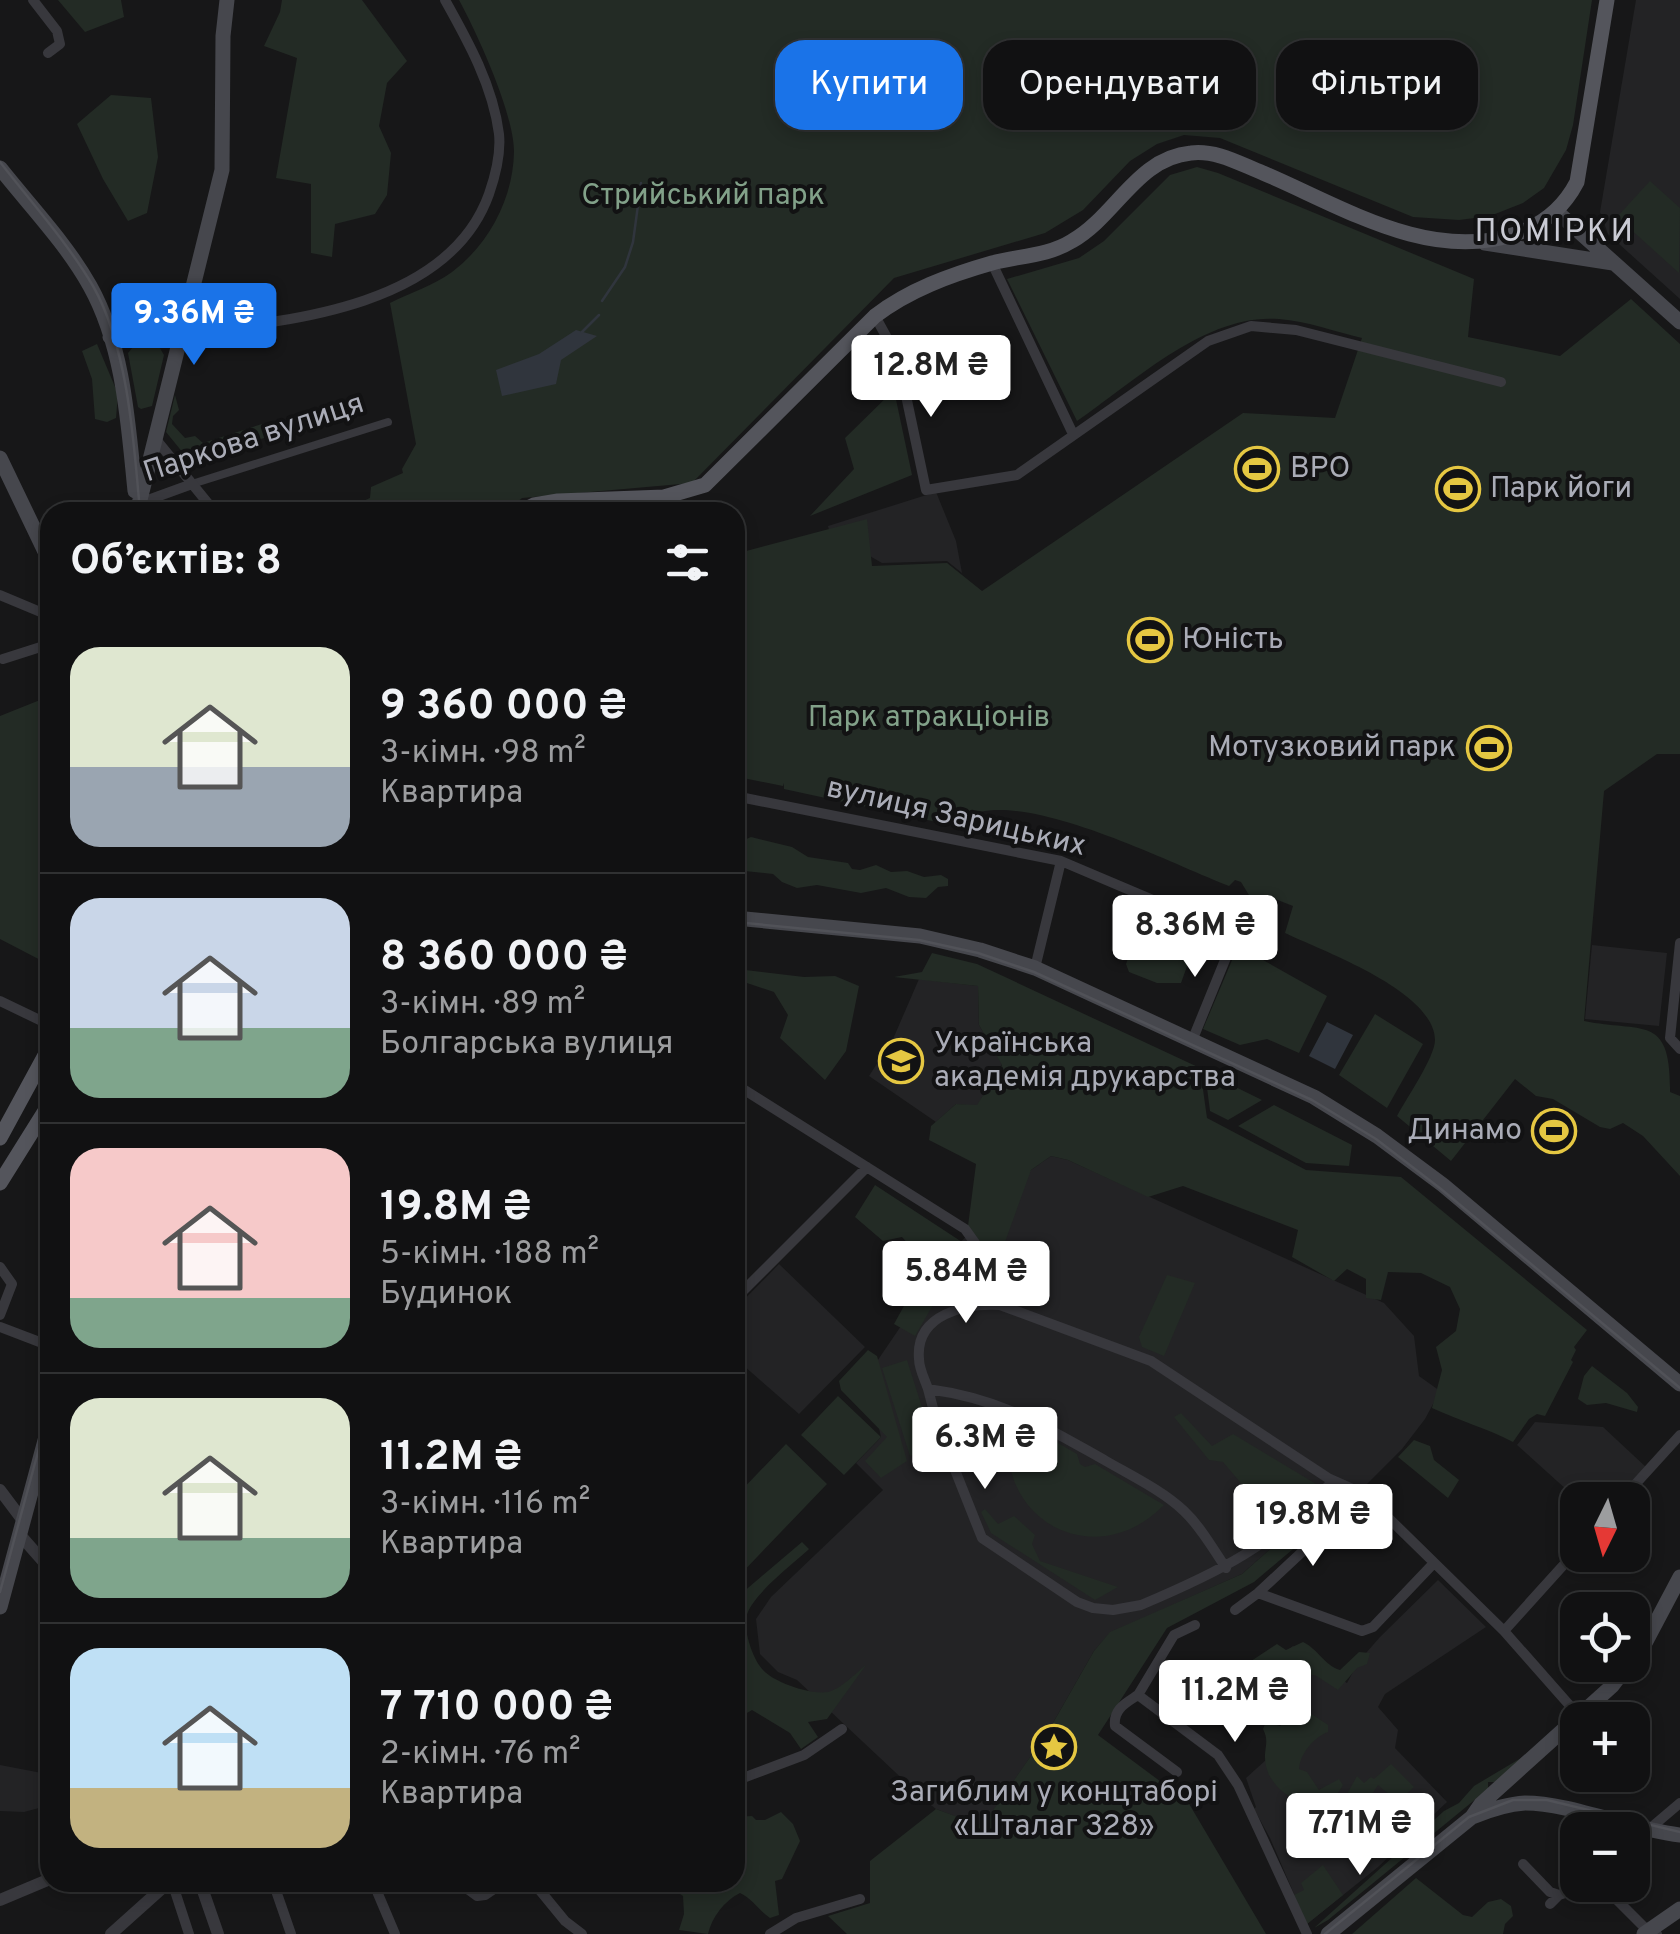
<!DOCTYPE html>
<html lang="uk">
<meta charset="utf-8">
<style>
body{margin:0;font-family:Overpass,sans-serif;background:#1a1a1b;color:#f1f3f6;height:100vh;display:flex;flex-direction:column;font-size:38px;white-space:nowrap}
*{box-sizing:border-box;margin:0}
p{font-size:32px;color:#9c9d9f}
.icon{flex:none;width:55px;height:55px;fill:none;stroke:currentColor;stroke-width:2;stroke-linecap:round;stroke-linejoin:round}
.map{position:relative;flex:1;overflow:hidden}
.panel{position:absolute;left:40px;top:502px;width:705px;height:1390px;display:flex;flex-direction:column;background:#111112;border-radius:30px;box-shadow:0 5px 15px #0003,0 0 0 2px #303132}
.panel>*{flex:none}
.top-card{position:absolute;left:775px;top:40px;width:755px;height:90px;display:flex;gap:20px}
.needle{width:65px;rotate:185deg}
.fabs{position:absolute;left:1560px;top:1482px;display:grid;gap:20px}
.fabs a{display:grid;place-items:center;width:90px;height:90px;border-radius:20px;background:#111112;box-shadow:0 5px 15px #0003,0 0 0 2px #303132;font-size:50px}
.price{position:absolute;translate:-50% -85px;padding:0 22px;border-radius:10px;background:#fff;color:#222;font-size:32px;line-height:65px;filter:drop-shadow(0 2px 5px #0008)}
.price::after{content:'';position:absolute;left:50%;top:60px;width:30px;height:22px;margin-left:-15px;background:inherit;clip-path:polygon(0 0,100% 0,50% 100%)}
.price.on{background:#1a73e8;color:#fff}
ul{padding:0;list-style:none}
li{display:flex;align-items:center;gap:30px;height:250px;padding:0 30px}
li+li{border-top:2px solid #303132}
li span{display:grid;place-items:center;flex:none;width:280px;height:200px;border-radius:30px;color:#555}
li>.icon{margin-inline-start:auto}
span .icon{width:120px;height:120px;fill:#fffc;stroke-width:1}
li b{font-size:42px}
h2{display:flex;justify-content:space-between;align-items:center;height:120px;padding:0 30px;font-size:42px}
.tag{padding:0 35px;border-radius:30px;background:#111112;box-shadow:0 5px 15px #0003,0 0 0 2px #303132;font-size:35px;line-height:90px}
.tag.on{background:#1a73e8;color:#fff}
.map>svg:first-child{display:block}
.built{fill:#232325}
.green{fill:#232b25}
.water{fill:#30353d}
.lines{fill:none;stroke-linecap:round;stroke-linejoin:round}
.stream{stroke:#30353d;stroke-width:2.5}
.pedestrian{stroke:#38383d;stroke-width:8}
.minor{stroke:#38383d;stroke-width:10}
.tertiary{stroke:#38383d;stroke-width:12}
.secondary{stroke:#46474d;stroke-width:15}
.primary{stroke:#54555c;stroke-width:15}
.tram{stroke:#515258;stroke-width:2.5}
.labels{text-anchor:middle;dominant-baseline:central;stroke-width:8;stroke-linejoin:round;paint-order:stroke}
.park-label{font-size:30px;fill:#82a189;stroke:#121213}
.street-label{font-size:30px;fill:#aaacb7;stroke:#121213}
.poi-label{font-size:30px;fill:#aaacb7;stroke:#121213;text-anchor:start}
.neighbourhood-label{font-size:32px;letter-spacing:2.5px;fill:#cacbd4;stroke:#121213}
</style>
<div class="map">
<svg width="1680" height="1934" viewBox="0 0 1680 1934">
<rect width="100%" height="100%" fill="#171718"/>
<!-- built -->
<path class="built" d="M1636 0H1680V299L1608 234 1600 212Z
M936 492 956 541 962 573 947 561 882 563 854 547 833 545 828 526Z
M1592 945 1667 953 1659 1026 1585 1019Z
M919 979 978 986 979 1025 1002 1064 977 1106 956 1104 936 1122 869 1076 893 1039Z
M1051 1156 1068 1160 1384 1303 1414 1336 1419 1376 1440 1391 1425 1419 1402 1449 1350 1501 1335 1492 1242 1574 1110 1633 1094 1651 1049 1730 982 1827 936 1809 927 1802 797 1680 778 1672 760 1654 756 1619 771 1597 883 1490 856 1463 881 1437 867 1376 952 1251 1031 1170Z
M779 1264 865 1347 799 1414 735 1358V1309Z
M1535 1422 1603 1427 1647 1468 1618 1500H1578L1517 1445Z
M1438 1580 1486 1627 1385 1694 1378 1707 1398 1730 1395 1748 1447 1802 1378 1867 1307 1924 1270 1838 1254 1809 1256 1807 1246 1778 1299 1730 1256 1675 1293 1646 1347 1683 1359 1661 1380 1637Z
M0 1765 47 1774 50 1805 24 1812 0 1811Z"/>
<!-- green -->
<path class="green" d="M58 0H121L124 17 85 32Z
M282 0H362L407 61 387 83 379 126 391 153 387 195 375 214 335 224 332 257 311 253V184L276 178 297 58 264 46 280 12Z
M459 0H1592L1573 125 1566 150 1544 188 1523 203 1490 216 1459 220 1413 217 1220 138 1184 135 1157 144 1130 161 1083 210 1045 233 894 278 692 483 522 498 506 512H350L352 506 370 498 371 487 403 473 402 469 416 444 390 303C410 293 434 285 452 272 489 244 513 199 514 152 514 114 478 35 459 0Z
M111 95 151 98 158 157 147 213 128 221 103 179 77 124Z
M1197 167 1218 173 1474 279 1468 337 1560 356 1631 299 1680 344V754H1657L1604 791 1584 1021C1643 1033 1671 1013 1670 1092L1680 1096V1176L1643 1136 1623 1123 1610 1129 1600 1127 1553 1099 1536 1096 1515 1079 1451 1161 1397 1116C1406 1099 1435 1057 1435 1040 1434 991 1325 952 1285 933L1293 906 1265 895 1258 910 1241 882 1235 880 1229 886C1168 862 1042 798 980 812L978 825 969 829 784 789V783L783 786 743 778 745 770 735 768V554L867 519 872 566 947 563 982 591 1243 413 1335 418 1362 338C1336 332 1307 321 1279 319 1206 313 1135 381 1077 421L1007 279 1079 258 1104 241 1170 175Z
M1650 181 1680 208 1679 273 1617 217Z
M97 344 118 394 116 418 107 422 95 419 92 379 82 351Z
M158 345 164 355 152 406 141 409 138 407 128 353 133 347Z
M894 390 912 475 810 516 854 469 845 438Z
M175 395 179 410 173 416 172 424 185 438 195 436 203 443 265 423 268 437 188 459 166 432Z
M50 696V965L0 939V716Z
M751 837 792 847 808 857 848 863 852 869 860 870 876 865 891 872 907 871 924 877 941 875 948 879V886L938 887 926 898 909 897 886 888 861 893 817 885 797 888 782 882 773 874 735 870V844Z
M1145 940 1174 954 1175 959 1190 958 1181 983H1157L1129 972 1126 964 1132 948Z
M1238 946 1327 996 1299 1053 1267 1039 1240 1045 1203 1029Z
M932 953 977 964 1200 1068 1207 1118 1306 1170 1401 1177 1587 1330 1574 1347 1576 1350 1571 1360 1573 1362 1545 1416 1537 1414 1529 1419 1513 1442C1486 1428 1460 1421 1432 1408L1442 1370 1436 1347 1456 1331 1460 1309 1450 1287 1421 1273 1388 1272 1381 1300 1366 1298V1279L1347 1269 1334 1281 1292 1257 1298 1230 1183 1186 1148 1197 1068 1160 1051 1156 1031 1170 996 1267 968 1226 976 1164 929 1140 931 1126 956 1104 977 1105 1002 1065 979 1025 978 986 894 977 922 972Z
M737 969 804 977 835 976 859 986 846 1051 825 1080 780 1038 788 1015 774 992 741 981Z
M1375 1014 1423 1044 1387 1108 1339 1075Z
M1205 1072 1262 1100 1228 1120 1210 1111Z
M1274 1105 1352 1145 1349 1166 1306 1163 1238 1126Z
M875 1185 962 1242 995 1289V1296L952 1266 941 1282 949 1292 946 1299 917 1280 927 1265 902 1237 883 1241 855 1217Z
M1167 1275 1195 1283 1164 1356 1142 1347 1139 1337Z
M915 1286 937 1298 915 1336 894 1324Z
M868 1350 877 1356 907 1461 881 1478 865 1461 887 1437 841 1390 839 1381Z
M907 1360 935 1448 910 1456 882 1368Z
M1592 1366 1627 1393 1638 1407 1637 1412 1606 1403 1587 1405 1578 1399 1584 1376Z
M838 1396 881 1437 844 1475 801 1435Z
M1181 1413 1212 1446 1233 1434 1316 1484 1273 1521 1223 1462 1209 1460 1174 1417Z
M1013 1417 1077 1454 1080 1464 1085 1467 1095 1464 1164 1505C1093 1578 985 1515 1013 1417Z
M1414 1440 1430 1446 1434 1460 1459 1480 1448 1498 1398 1457Z
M786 1444 827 1484 735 1580V1497Z
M1336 1491 1350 1501 1254 1582 1167 1628 1098 1735 1188 1802 1266 1934H847L828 1916 870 1903V1861L936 1809 982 1826 1049 1730 1094 1651 1110 1632 1242 1574Z
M985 1509 998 1524 1014 1516 1035 1535 1032 1544 1040 1561 1118 1587 1095 1600 991 1533 981 1512Z
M802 1542 809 1549C793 1564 750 1596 746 1618 744 1632 753 1660 763 1670 775 1683 811 1695 828 1692 841 1689 856 1673 866 1665L827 1719 808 1722 818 1737 801 1749 790 1733 752 1710 735 1720V1599Z
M1303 1642C1318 1649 1324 1665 1340 1670L1359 1652 1370 1653 1367 1664 1357 1668 1338 1690 1315 1675H1306L1303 1687 1291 1691 1266 1720 1252 1719 1235 1680 1239 1669 1277 1644 1286 1650Z
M1290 1712 1310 1713 1328 1725V1732C1314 1737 1300 1754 1299 1769L1307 1772 1319 1790 1339 1779 1343 1785 1325 1814 1314 1801 1305 1805C1283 1795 1264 1780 1265 1754 1266 1743 1268 1739 1263 1729L1266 1722 1280 1726 1287 1720Z
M1526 1755 1495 1782H1488V1789L1328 1920 1314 1928 1444 1811 1459 1803 1474 1786Z
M1391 1764 1414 1787 1398 1802 1378 1785 1369 1799 1371 1803 1379 1804 1380 1811 1338 1841 1345 1833 1340 1828 1323 1846 1324 1853 1313 1852 1316 1836 1337 1812 1357 1776 1364 1783 1371 1777 1374 1779Z
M781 1812 793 1824 800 1841 782 1879 775 1881 779 1915 770 1918C758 1910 753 1899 740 1893 724 1901 712 1917 708 1934L679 1930 684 1914 683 1896 677 1892 687 1883 735 1882V1817L752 1816 756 1820H765Z
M1323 1865 1343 1895 1307 1924 1294 1895 1304 1890 1301 1883Z
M1416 1878 1463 1915 1472 1917 1488 1902 1501 1899 1511 1906 1513 1916 1505 1924 1503 1934H1352Z"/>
<!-- water -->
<path class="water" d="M576 330 597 336 561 360 556 384 502 396 496 370 539 354Z
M1327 1022 1353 1035 1335 1069 1309 1056Z"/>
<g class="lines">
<!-- stream -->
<path class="stream" d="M602 301 625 267 633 242 641 183
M582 332 599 315"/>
<!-- pedestrian -->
<path class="pedestrian" d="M192 484 388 422"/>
<!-- minor -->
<path class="minor" d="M33 0 57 31 60 44 48 53
M992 263 1073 434
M875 316 898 358 926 490 1017 475 1208 341 1251 326 1296 330 1501 382
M180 333C284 322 448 309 489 194 496 174 501 154 499 134 493 86 468 41 445 0
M154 437 215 512
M137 504 192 484
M0 595 50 616
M3 659 50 644
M735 796 1061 861 1271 950
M1680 943 1670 1038 1680 1049
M1035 968 1061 861
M0 1001 50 1025
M1192 1041 1236 933
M735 1084 965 1229 995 1271 1002 1292 1000 1305
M0 1267 12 1284 0 1315
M735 1299 867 1167
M0 1327 50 1346
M928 1389C925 1380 919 1369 919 1359 915 1314 966 1303 1000 1305L1151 1361 1328 1478 1364 1494 1504 1631 1579 1716
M1621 1500 1680 1435
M1226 1568C1213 1549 1201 1527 1184 1511 1163 1491 1132 1476 1106 1461 1042 1425 1002 1399 928 1389L938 1427 982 1538 1077 1602 1093 1608 1113 1610 1141 1605C1224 1570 1269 1547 1333 1481
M1258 1593 1362 1631 1373 1627 1433 1564
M1235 1610 1258 1593 1364 1494
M1195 1625 1174 1635 1138 1695 1218 1755 1238 1785 1307 1934
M1504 1631 1578 1549
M1138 1695C1126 1703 1113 1709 1115 1726L1177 1772
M735 1781 804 1755 842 1729
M1647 1831 1680 1803
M1523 1864 1550 1892 1559 1895
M172 1882 189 1934
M273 1882 291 1934
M373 1882 395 1934
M458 1882 477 1896 485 1895 504 1882
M533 1882 565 1921 582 1934
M1602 1885 1643 1926 1657 1934
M1550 1904 1559 1895 1589 1885
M770 1934 796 1918 860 1899"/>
<!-- tertiary -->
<path class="tertiary" d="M0 1490 24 1522
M20 1535 50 1569
M200 1882 218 1934
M0 1900 50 1879
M111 1934 169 1882"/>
<!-- secondary -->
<path class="secondary" d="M0 168C30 206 66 243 90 286 124 347 128 423 135 491
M1556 211 1680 322
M1485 243 1613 263
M110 337 180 333
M0 458 50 562
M137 512 222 170 223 36 227 0
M735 918 920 936 980 950 1035 968 1314 1097 1377 1136 1443 1185 1680 1384
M0 1607 50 1422
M1632 1660 1644 1645 1680 1577
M1472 1817C1489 1810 1507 1804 1525 1803 1571 1803 1631 1830 1680 1835
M1328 1934 1472 1817 1481 1804 1612 1686 1628 1665
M1644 1934 1680 1909"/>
<!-- primary -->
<path class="primary" d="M520 512 534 505 558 501 664 497 705 485 875 316C909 290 950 275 992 263 1018 256 1048 256 1072 241 1116 216 1137 158 1191 153 1217 150 1240 164 1263 173 1341 206 1429 263 1515 234 1543 225 1563 209 1577 182L1607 0
M0 1138 50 1046
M0 1183 50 1103"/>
<!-- tram -->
<path class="tram" d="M0 162C31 202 67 242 93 286 128 347 134 443 140 512
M735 922 919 940 978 953 1034 972 1312 1100 1376 1139 1441 1189 1680 1388
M0 1592 50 1408
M1325 1934 1469 1817 1513 1800H1547L1680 1832"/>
</g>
<!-- icons -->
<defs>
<symbol id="stadium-ring" viewBox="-11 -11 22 22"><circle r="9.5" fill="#121213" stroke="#e5c742" stroke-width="1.5"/><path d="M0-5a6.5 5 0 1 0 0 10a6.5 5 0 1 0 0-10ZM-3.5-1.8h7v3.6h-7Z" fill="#e5c742"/></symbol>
<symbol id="university-ring" viewBox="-11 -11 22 22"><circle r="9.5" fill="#121213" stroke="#e5c742" stroke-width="1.5"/><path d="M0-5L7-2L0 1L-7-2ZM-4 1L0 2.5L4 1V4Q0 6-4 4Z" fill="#e5c742"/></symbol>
<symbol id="sight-ring" viewBox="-11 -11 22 22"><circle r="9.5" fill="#121213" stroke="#e5c742" stroke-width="1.5"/><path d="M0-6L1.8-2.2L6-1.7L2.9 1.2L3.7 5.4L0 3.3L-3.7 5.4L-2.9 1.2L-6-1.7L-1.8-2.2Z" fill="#e5c742"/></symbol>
</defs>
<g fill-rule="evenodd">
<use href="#stadium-ring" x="1232" y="444" width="50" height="50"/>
<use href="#stadium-ring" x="1433" y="464" width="50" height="50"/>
<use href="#stadium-ring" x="1125" y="615" width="50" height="50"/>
<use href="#stadium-ring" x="1464" y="723" width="50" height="50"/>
<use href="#university-ring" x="876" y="1036" width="50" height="50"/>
<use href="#stadium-ring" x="1529" y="1106" width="50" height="50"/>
<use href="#sight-ring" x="1029" y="1722" width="50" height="50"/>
</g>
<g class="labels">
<!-- park labels -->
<g class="park-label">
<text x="703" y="196">Стрийський парк</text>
<text x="929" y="718">Парк атракціонів</text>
</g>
<!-- street labels -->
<g class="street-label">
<text transform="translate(254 439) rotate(-18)">Паркова вулиця</text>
<text transform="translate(956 818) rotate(13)">вулиця Зарицьких</text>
</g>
<!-- poi labels -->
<g class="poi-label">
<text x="1290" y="469">ВРО</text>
<text x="1490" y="489">Парк йоги</text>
<text x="1182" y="640">Юність</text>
<text x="1456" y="748" text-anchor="end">Мотузковий парк</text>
<text x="934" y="1044">Українська<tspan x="934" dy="34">академія друкарства</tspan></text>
<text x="1522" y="1131" text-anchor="end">Динамо</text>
<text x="1054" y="1793" text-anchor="middle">Загиблим у концтаборі<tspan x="1054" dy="34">«Шталаг 328»</tspan></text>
</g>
<!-- neighbourhood labels -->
<g class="neighbourhood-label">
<text x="1555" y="233">ПОМІРКИ</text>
</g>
</g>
</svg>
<div class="fabs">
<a><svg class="needle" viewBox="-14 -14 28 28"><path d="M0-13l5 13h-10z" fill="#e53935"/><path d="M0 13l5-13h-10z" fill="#9c9d9f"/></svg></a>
<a><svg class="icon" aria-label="locate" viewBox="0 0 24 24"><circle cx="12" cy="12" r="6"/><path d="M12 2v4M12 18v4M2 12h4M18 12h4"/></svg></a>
<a>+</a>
<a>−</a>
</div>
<b class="price on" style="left:194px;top:368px">9.36M ₴</b>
<b class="price" style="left:931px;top:420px">12.8M ₴</b>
<b class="price" style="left:1195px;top:980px">8.36M ₴</b>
<b class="price" style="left:966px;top:1326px">5.84M ₴</b>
<b class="price" style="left:985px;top:1492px">6.3M ₴</b>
<b class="price" style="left:1313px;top:1569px">19.8M ₴</b>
<b class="price" style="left:1235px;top:1745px">11.2M ₴</b>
<b class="price" style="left:1360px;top:1878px">7.71M ₴</b>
<div class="top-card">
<a class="tag on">Купити</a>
<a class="tag">Орендувати</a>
<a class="tag">Фільтри</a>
</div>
<section class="panel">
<h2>Об’єктів: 8<svg class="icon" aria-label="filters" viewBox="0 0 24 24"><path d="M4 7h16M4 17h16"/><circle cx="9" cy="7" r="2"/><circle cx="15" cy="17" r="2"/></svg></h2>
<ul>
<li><span style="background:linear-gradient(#dfe7d0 60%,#9aa5b1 0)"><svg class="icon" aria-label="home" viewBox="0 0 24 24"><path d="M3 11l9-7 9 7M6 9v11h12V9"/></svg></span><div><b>9 360 000 ₴</b><p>3-кімн. · 98 m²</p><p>Квартира</p></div></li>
<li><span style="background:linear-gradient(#c9d6e8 65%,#7fa58c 0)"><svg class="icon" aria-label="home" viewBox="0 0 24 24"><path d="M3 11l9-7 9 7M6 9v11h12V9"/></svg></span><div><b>8 360 000 ₴</b><p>3-кімн. · 89 m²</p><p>Болгарська вулиця</p></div></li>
<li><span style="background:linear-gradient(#f6c9c9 75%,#7fa58c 0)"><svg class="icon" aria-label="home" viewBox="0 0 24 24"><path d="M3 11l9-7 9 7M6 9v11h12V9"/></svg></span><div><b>19.8M ₴</b><p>5-кімн. · 188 m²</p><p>Будинок</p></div></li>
<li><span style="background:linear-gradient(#dfe7d0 70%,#7fa58c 0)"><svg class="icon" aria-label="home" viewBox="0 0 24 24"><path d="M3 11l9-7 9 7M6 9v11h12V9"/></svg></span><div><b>11.2M ₴</b><p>3-кімн. · 116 m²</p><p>Квартира</p></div></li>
<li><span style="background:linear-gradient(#bfe0f5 70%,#c2b280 0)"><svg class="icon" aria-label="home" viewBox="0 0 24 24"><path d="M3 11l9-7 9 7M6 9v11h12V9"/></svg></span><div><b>7 710 000 ₴</b><p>2-кімн. · 76 m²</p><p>Квартира</p></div></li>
</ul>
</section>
</div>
